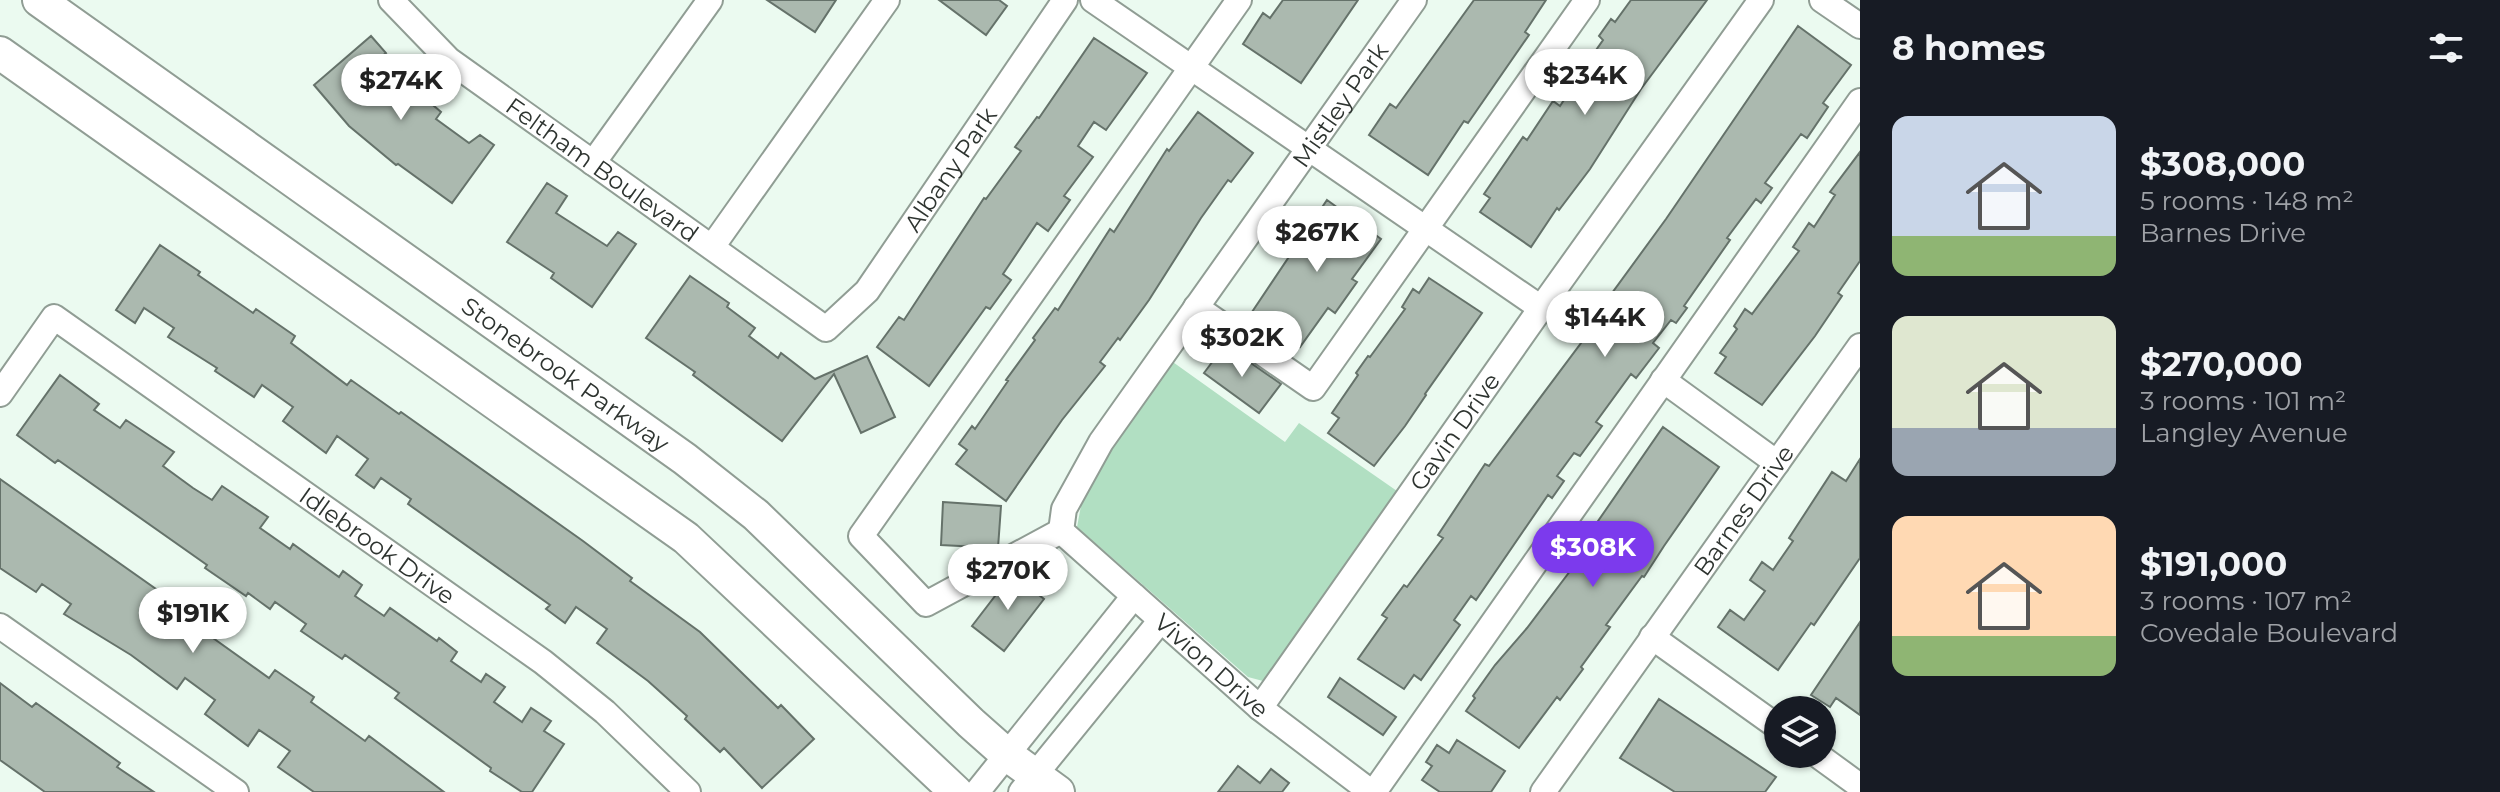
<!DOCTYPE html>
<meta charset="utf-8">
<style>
body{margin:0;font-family:Montserrat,sans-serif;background:#242831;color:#f1f3f6;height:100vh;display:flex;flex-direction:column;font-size:30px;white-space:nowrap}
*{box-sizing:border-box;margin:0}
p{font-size:26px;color:#9ea1a6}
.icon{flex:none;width:44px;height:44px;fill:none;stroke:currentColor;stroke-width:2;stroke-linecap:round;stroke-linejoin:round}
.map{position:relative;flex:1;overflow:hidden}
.panel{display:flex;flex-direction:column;background:#171b24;width:640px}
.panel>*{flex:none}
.controls{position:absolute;left:1764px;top:696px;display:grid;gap:16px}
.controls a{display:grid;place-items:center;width:72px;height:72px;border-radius:50%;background:#171b24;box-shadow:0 2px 6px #0004;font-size:40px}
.price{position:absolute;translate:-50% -68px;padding:0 18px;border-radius:28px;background:#fff;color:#222;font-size:26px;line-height:52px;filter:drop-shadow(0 2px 4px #0008)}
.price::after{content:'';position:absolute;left:50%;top:48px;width:24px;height:18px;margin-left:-12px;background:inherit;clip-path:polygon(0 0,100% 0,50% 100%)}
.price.on{background:#7c3aed;color:#fff}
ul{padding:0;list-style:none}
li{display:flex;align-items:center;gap:24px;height:200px;padding:0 32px}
li span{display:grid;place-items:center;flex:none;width:224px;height:160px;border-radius:16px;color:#555}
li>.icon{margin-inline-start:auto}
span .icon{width:96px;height:96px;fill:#fffc;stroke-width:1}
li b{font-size:34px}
h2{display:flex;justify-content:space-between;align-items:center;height:96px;padding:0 32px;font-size:34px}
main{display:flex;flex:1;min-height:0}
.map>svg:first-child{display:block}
.green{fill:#b1dfc2}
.building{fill:#abb9af;stroke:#65726a;stroke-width:2}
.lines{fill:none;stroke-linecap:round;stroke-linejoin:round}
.minor-casing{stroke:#909d94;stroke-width:28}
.major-casing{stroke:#909d94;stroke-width:36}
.minor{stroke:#fff;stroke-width:24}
.major{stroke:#fff;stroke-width:32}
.labels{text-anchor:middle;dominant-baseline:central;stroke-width:7;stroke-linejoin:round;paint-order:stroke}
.street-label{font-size:24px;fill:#2e3430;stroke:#ebfaf0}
</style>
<main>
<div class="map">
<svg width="1860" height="792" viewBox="0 0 1860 792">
<rect width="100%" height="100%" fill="#ebfaf0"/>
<!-- green -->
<path class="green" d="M1170 360 1285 442 1299 423 1397 491 1276 666 1263 681 1248 677 1077 527 1083 495 1116 440Z"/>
<!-- building -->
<path class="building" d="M767 0H836L815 32Z
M939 0H999L1007 6 986 35Z
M1283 0H1358L1301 83 1243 44 1263 13 1270 18Z
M1474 0H1546L1525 32 1529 35 1468 123 1464 121 1428 175 1369 135 1390 104 1396 108Z
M1631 0H1707L1641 89 1590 169 1559 210 1557 208 1531 247 1480 212 1490 198 1484 194 1523 137 1527 140 1553 101 1560 106 1577 80 1571 76 1582 60 1587 63 1603 40 1599 36 1611 19 1615 22Z
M1798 26 1851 65 1823 103 1828 107 1807 138 1801 134 1765 183 1772 188 1761 203 1756 199 1727 238 1730 240 1684 306 1687 308 1676 323 1671 320 1653 343 1659 348 1636 378 1631 374 1596 422 1602 426 1580 456 1574 453 1557 476 1564 481 1552 498 1548 495 1476 600 1471 596 1454 620 1460 625 1421 680 1414 675 1404 689 1358 659 1387 618 1382 615 1404 585 1407 587 1443 538 1438 535 1485 464 1489 466 1584 339 1580 337 1666 219Z
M371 36 386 53 377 60 401 88 406 82 441 112 436 119 469 143 480 135 494 145 452 203 398 164 396 165 349 126 314 85Z
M1094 38 1147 73 1106 130 1094 122 1078 146 1093 157 1064 196 1070 200 1048 231 1037 223 1003 274 1011 280 990 309 986 307 929 386 877 347 899 317 904 320 984 198 986 199 1021 151 1015 147 1037 117 1039 118Z
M1198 112 1253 153 1231 182 1228 180 1201 218 1149 300 1120 340 1118 338 1100 362 1105 366 1062 420 1006 501 956 464 967 450 959 444 972 426 975 429 1008 381 1006 380 1035 340 1033 338 1055 308 1058 310 1110 229 1114 232 1167 149 1169 151Z
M1860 152V261L1838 293 1842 296 1815 336 1762 405 1715 373 1726 357 1720 353 1737 329 1734 326 1745 309 1752 314 1799 251 1793 247 1809 223 1814 227 1835 195 1830 192Z
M547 183 567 196 556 213 607 246 618 232 636 244 592 307 551 278 554 273 507 242Z
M1327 200 1381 239 1352 279 1357 282 1335 313 1328 308 1300 347 1252 312Z
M160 245 200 272 198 275 253 313 256 309 295 336 291 343 347 385 351 380 399 414 401 412 583 541 632 578 630 581 700 632 778 708 781 705 814 739 762 788 724 748 720 752 685 719 687 716 648 681 597 643 607 629 576 607 565 623 546 609 550 605 408 504 411 499 381 478 374 488 356 475 368 459 337 436 326 453 283 421 293 407 262 385 254 397 215 371 217 368 168 337 174 328 144 308 135 323 116 310Z
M690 276 729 303 727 307 755 328 749 336 778 358 781 353 815 379 867 356 895 417 861 433 834 374 782 441 693 375 695 372 646 338Z
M1429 278 1482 313 1425 394 1426 395 1405 426 1374 466 1328 433 1339 418 1332 413 1358 375 1356 373 1368 356 1370 357 1405 309 1402 307 1413 289 1419 293Z
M1225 345 1281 384 1259 413 1204 373Z
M60 375 99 404 94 410 120 428 126 420 174 452 163 466 193 488 212 500 222 486 268 517 260 528 290 549 293 544 339 577 343 571 362 585 355 596 384 616 390 608 437 641 439 638 457 652 451 661 481 682 486 674 505 687 494 702 522 722 531 708 551 721 544 731 564 744 532 792H522L490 771 491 768 395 698 399 693 345 655 342 659 301 631 306 624 275 602 270 609 248 593 246 596 205 568 207 565 58 460 55 463 17 435Z
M1663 427 1719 467 1664 546 1644 577 1642 576 1606 625 1610 627 1581 667 1583 669 1560 700 1557 697 1519 748 1466 711 1475 698 1473 696 1495 665 1527 628 1592 542 1601 527 1596 524Z
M1860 459V558L1814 625 1811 623 1778 670 1718 627 1730 610 1744 620 1765 591 1750 580 1762 562 1773 570 1793 541 1789 538 1832 472 1846 481Z
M0 479 217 632 213 638 269 678 275 670 314 697 311 702 365 741 369 736 444 792H314L278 767 290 751 259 730 248 746 205 714 215 700 185 678 177 689 131 655 64 614 71 604 42 584 36 592 0 568Z
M943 502 1001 506 998 548 941 545Z
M1012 574 1044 599 1004 651 972 626Z
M1860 622V715L1836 698 1830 707 1811 695Z
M1340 678 1396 717 1383 735 1328 697Z
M0 683 32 707 36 703 120 763 117 767 154 792H45L0 760Z
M1659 699 1776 777 1765 792H1675L1620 758Z
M1457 740 1505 771 1491 792H1440L1422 780 1432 766 1426 762 1437 745 1449 753Z
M1238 766 1260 783 1271 769 1289 783 1282 792H1218Z"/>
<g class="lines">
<defs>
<g id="minor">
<path id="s1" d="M391 0 449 60 826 329 867 291 1065 0"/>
<path d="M1093 0 1541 308"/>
<path d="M1822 0 1860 26"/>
<path d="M593 163 710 0"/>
<path d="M712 247 887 0"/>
<path d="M1196 307 1313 388 1587 0"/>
<path d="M1663 380 1777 463"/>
<path id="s2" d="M0 394 54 317 543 662 605 712 688 792"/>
<path d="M1061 531 926 604 861 536 1239 0"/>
<path id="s3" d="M1061 531 1064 509 1101 442 1414 0"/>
<path id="s4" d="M1061 531 1260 708 1371 792"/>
<path d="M0 626 236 792"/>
<path d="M1652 637 1778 727"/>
<path id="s5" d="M1260 708 1541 308 1761 0"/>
<path d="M1816 754 1860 786"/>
<path d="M977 792 1134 596"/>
<path d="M1021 792 1161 620"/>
<path d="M1374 792 1860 101"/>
<path id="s6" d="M1543 792 1860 346"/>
</g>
<g id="major">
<path id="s7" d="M39 0 685 459 756 515 971 723 1006 754 1058 792"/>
<path d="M0 53 686 538 956 792"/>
</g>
</defs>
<!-- minor casing -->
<use href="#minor" class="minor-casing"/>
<!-- major casing -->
<use href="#major" class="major-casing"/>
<!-- minor -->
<use href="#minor" class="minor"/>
<!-- major -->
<use href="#major" class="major"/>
</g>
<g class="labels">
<!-- street labels -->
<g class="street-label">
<text stroke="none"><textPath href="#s3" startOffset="512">Mistley Park</textPath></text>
<text stroke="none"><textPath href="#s1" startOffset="750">Albany Park</textPath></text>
<text stroke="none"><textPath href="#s1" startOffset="272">Feltham Boulevard</textPath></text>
<text stroke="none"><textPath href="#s7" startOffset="646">Stonebrook Parkway</textPath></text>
<text stroke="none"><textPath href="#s5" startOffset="338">Gavin Drive</textPath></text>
<text stroke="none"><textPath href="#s6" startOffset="346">Barnes Drive</textPath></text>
<text stroke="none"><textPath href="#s2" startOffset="490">Idlebrook Drive</textPath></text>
<text stroke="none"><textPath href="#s4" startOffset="202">Vivion Drive</textPath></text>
</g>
</g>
</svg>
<div class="controls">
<a><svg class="icon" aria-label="layers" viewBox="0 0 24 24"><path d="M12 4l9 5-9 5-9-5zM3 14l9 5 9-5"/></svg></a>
</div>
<b class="price" style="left:1585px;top:117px">$234K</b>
<b class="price" style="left:401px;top:122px">$274K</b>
<b class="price" style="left:1317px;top:274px">$267K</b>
<b class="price" style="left:1605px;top:359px">$144K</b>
<b class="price" style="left:1242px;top:379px">$302K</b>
<b class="price on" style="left:1593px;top:589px">$308K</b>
<b class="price" style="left:1008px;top:612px">$270K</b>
<b class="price" style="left:193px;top:655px">$191K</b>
</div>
<section class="panel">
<h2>8 homes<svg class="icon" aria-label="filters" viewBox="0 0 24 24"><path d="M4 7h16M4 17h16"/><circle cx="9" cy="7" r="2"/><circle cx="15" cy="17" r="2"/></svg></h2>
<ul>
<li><span style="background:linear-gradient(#c9d6e8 75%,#8fb573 0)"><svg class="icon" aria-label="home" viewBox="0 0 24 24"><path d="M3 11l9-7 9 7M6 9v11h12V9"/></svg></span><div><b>$308,000</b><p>5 rooms · 148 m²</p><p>Barnes Drive</p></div></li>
<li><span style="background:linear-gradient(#dfe7d0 70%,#9aa5b1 0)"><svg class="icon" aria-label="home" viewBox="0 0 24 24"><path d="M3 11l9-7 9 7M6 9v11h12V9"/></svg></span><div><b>$270,000</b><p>3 rooms · 101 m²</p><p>Langley Avenue</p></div></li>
<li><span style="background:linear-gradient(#ffd9b3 75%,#8fb573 0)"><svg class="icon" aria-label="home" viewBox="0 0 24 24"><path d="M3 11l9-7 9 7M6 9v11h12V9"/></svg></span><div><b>$191,000</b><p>3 rooms · 107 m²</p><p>Covedale Boulevard</p></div></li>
</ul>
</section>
</main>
